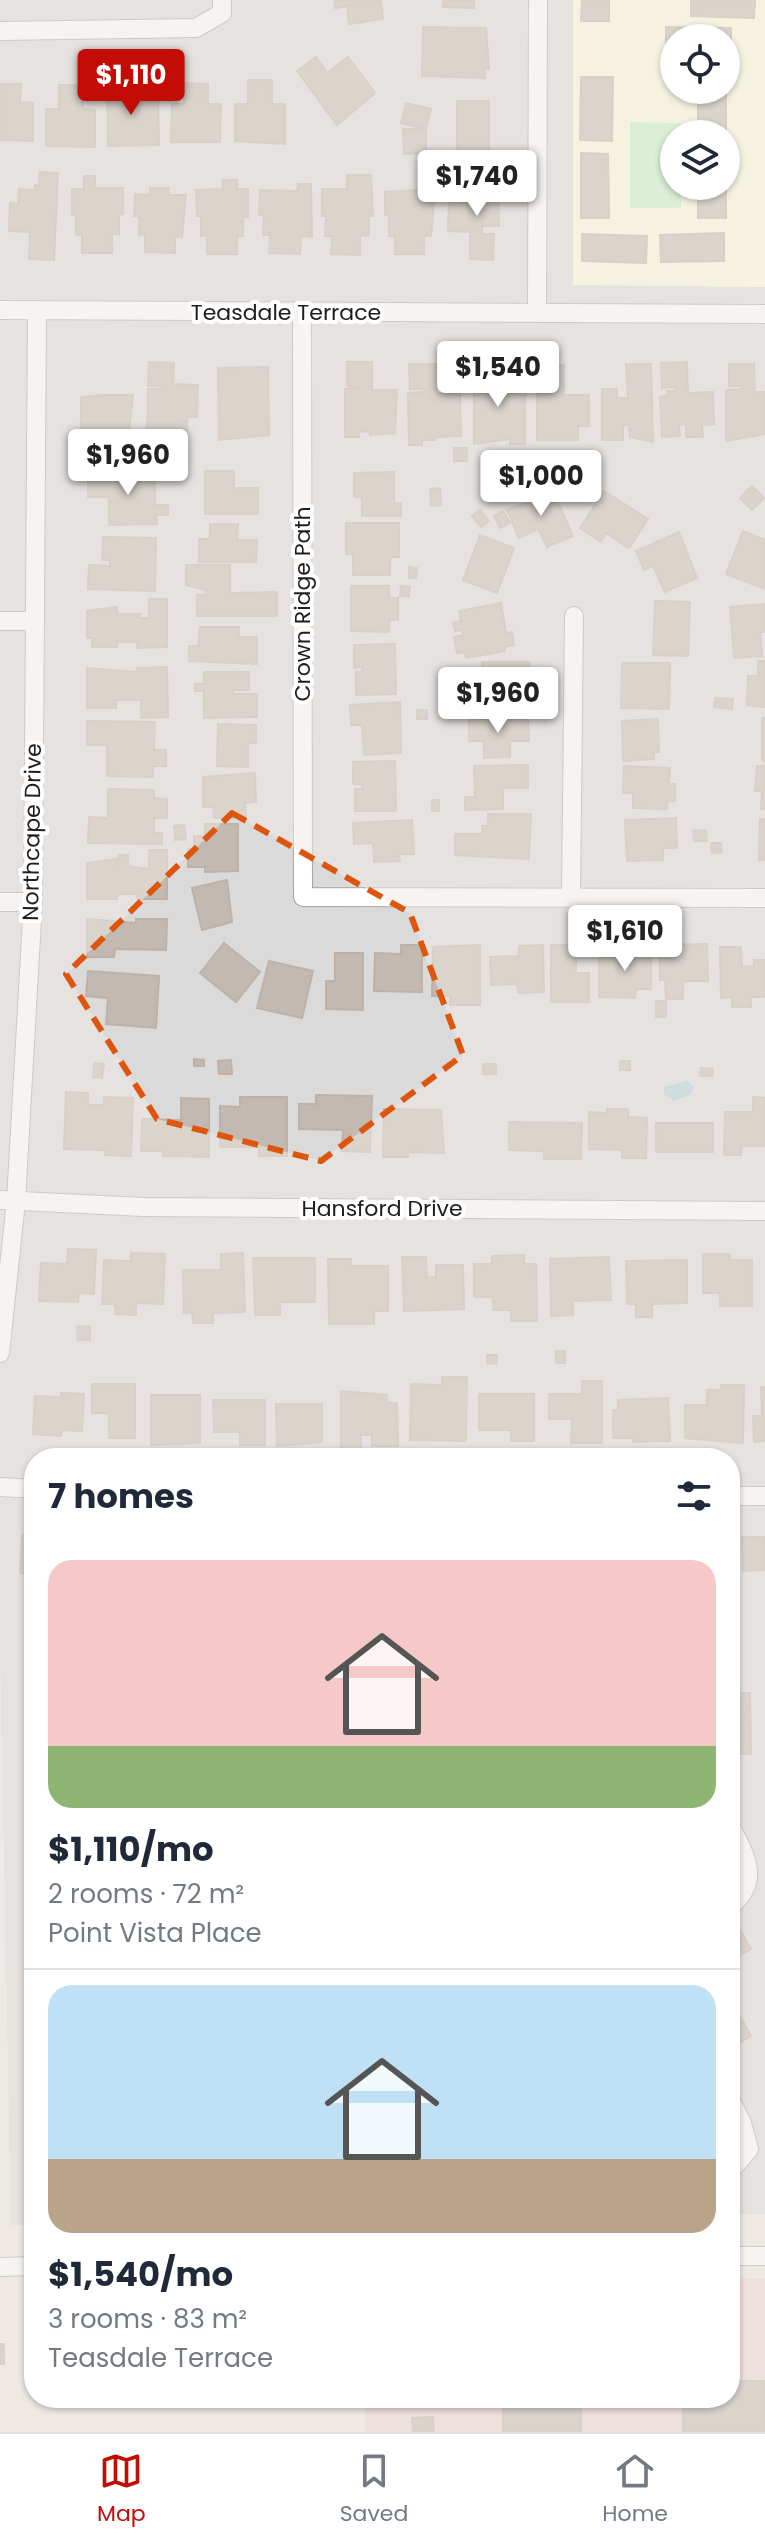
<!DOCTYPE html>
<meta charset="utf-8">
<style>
body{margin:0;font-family:Poppins,sans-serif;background:#f6f6f7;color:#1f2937;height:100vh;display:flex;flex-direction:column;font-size:30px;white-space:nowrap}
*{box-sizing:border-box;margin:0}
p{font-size:26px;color:#747a83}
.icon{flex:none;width:44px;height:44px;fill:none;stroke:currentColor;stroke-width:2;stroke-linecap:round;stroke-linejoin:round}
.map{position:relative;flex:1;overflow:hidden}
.details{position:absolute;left:24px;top:1448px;width:716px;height:960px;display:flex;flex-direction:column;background:#fff;border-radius:32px;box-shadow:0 2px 6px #0004}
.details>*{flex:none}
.controls{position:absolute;left:660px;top:24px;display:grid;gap:16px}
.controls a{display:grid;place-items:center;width:80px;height:80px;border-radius:50%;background:#fff;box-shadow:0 2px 6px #0004;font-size:40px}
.price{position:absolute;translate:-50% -68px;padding:0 18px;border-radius:8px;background:#fff;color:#222;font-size:26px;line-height:52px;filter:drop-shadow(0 2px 4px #0008)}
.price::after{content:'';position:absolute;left:50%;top:48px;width:24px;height:18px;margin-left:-12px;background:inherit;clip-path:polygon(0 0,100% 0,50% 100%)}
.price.on{background:#c30c06;color:#fff}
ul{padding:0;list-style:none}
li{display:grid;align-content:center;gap:16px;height:424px;padding:0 24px}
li+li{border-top:2px solid #e0e1e3}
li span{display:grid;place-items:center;height:248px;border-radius:24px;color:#555}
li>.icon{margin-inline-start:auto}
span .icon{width:144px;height:144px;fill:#fffc;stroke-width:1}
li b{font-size:34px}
h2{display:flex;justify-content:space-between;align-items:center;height:96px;padding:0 24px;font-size:34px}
.menu{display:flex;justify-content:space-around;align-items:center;height:112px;border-top:2px solid #e0e1e3;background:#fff;font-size:22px;color:#747a83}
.menu a{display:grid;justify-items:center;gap:4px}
.menu .on{color:#c30c06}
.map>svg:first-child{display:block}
.residential{fill:#dbdada}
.commercial{fill:#eed4d2}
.education{fill:#fdfedc;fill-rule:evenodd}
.park{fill:#c0f7c6}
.water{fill:#a4ccda}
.building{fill:#c2bab2;stroke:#bfb1a6;stroke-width:2}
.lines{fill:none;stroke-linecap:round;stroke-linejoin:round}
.minor-casing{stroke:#a4a4a4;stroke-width:20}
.minor{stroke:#fff;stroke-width:18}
.marked{fill:none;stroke:#de560d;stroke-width:6;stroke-dasharray:16 10;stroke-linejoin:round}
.labels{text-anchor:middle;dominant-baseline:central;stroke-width:8;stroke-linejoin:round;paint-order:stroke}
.street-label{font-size:22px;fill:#1d1d1d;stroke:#fff}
</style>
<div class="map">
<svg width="765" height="2432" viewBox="0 0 765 2432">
<rect width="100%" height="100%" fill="#eeeae3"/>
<!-- residential -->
<path class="residential" d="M0 0H573V285L765 287V2214H730V1458H34V2225H11L0 1651Z"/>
<!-- commercial -->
<path class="commercial" d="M730 2278 765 2279V2432H366V2398H730Z"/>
<!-- education -->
<path class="education" d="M573 0H765V287L573 285ZM674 38H726V90H674ZM674 134H726V186H674Z"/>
<!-- park -->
<path class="park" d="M630 122 681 123V134H674V186H681V208H630Z"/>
<!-- water -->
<path class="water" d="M687 1081 694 1087 690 1095 674 1101 664 1094V1087Z"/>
<!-- building -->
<path class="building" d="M334 0H381L383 19 349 24 347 6 335 8Z
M444 0H474V8L443 7Z
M582 0H609V21H581Z
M691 0H755L754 18 691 16Z
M423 27 486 28 489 69 485 68V78L422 76Z
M666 27 731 28V55H726V38H674V55H666Z
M316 57 327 73 348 57 375 93 337 125 297 71Z
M581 77H613L612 141 580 140Z
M131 80V94L158 98 159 145 108 146 107 81Z
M248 80H272V104H285V144L235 141V104H248Z
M184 83 208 84V104H221L220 142H171L172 104H184Z
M0 84H21L20 102 33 103V141L0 140Z
M59 85H83V109L95 110V147L46 146V109H59Z
M698 90H726V134H698Z
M457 101H489V161H463L464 152H457Z
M406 103 431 109 426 129 401 123Z
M403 129H426V153L404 154Z
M581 153 608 154 609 218H581Z
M726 155V218H698V186H726Z
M40 172 58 173 54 260 29 259 30 232 9 231 10 203 18 204 19 189 35 190V185L39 186Z
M347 175H371L373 216H369V235L360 236V255L331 254 332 236H325L326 216H322V189H347Z
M84 176H95V188H123V214L119 215V234H112V253H82V235H76V215H72V189H84Z
M222 180H237V189H248V217H243V236H237V254H207V235L201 236V216H197L196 190 223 189Z
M483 183 498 184 499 226H482V234H494L493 260 470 259V232L448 231 449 202 460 203 461 188 483 189Z
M298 184H311L312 237 301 236 300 254 269 253 270 235H263L264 215H259L260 190 297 191Z
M150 188H169L168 195H186L182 237H175V253L145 252V234L139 235V216H134L135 194 150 195Z
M419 190V193H435L431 236H424V254H395V236H389V216L385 215V192Z
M724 233V261L661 262 660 235Z
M582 234 647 236 646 263 582 261Z
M149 362 174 363 173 384 198 385 197 417H187V433L147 439 148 389H162V386H148Z
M347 362H372V390H397L395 433 370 435V432L359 431V437H345V389H360L347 386Z
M687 362 688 393 713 392 714 424 702 425 703 437H686V424L679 425 680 436 662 437 660 397 668 396 667 391H676V387L662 388 661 363Z
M409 364H436V393L460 392 461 436 435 437V440H422V445H409L408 393 424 392V389H410Z
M626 364H651L653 442 630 437 629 425H623V440H602V389H617V398H628Z
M729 364H754L755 392H765V434L726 441V390L742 389V386H729Z
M476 365H501V391H525V444H510V439L474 444V392H490V389L477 388Z
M540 365H564V395H589V426H578V440H537V393H552V390H540Z
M268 367 269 435 219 440 218 368Z
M104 395H133L129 432 107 438H81V397Z
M454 448H467V461H454Z
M205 471H234V488H258V514H205Z
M394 472V503H401V516H362V497H354V473Z
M155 473V505H168V515H156L157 524 109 525V497H88V474Z
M752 486 764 498 752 510 740 498Z
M440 488 441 505 431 506 430 489Z
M540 488 544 498 554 493 573 536 547 547 538 529 519 538 507 510 525 503 522 496Z
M604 491 648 519 629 548 606 533 601 542 580 528Z
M480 510 489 521 481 527 472 516Z
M503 511 510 523 500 528 494 516Z
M346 523H399V557H390V575H353V554H346Z
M210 524H238L237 540H257L256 562H199V539H210Z
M743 531 765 540V589L726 574Z
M679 532 697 578 665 592 653 566 644 570 636 551Z
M480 535 514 548 497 593 463 580Z
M103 537 156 538 155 591 88 589 89 565 110 566V560H102Z
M186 565H230V593L277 592V616H197V595H206V590L186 585Z
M409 567 417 568 416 578H409Z
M351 586H389V598H398V620H389V632L351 631Z
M401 586 410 587 409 597 400 596Z
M149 599H167V647L137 648V642H117V647H92V638H87V611L117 607V614H140V618H149Z
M655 601 690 602 688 656 653 655Z
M501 603 506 633 512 632 514 645 505 647V651L466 658 464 652 457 653 454 637 463 635 462 630 455 631 453 623 461 621 459 611Z
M765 604V632H760L762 656 734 658 730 607Z
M200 627H239V637H257V664L189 661V646H198Z
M395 644 396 694 356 695V672H362V667L354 668V645Z
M758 661H765V707L747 705 748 676H758Z
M482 662H529V711L482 707Z
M622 663H670L669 709 621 708Z
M167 667 168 717 141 718V700H116V708H87V668L137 672V668Z
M204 672H249V690H233V694H257V717L204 718V691H195V684H204Z
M715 698 733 699 732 709 714 707Z
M400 702 401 753 364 755 362 725H351L350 705Z
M417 710H427V719H417Z
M762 718H765V761H762Z
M469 719H528L529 741H510V757L484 758V741H469Z
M658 719 659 752H654V759L623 761 622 721Z
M87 721 155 722 154 750H166V766H153V777L107 776V745H87Z
M218 724 256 725V743H248V767L217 766Z
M395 761 396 811H355V789H362V784H353V762Z
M528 765V788H503V809L465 810V797H475L474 766Z
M624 766 670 768 669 784H675V801H668L667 809 633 808V793H623Z
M757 766H765V809H761L762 791H755Z
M255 773 256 802 245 803 246 817 214 818 213 807H203V777Z
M108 789 154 790V798L167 799V818H154V833H162V844L88 843 89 817 108 818Z
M432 800H439V811H432Z
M488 814H531L529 859 455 855V834H482V826H488Z
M676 818 677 848H663V860L627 861 625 820Z
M760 819H765V860H759Z
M412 820 414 854H399L400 861 374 862 373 843 354 844 353 823Z
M205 824H238V871L205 872V867H188V849L194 848V836H205Z
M184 825 186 839 175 840 174 826Z
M706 830 707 841H694L693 831Z
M711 843H721L722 852 712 853Z
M149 850H167V899H137V894H117V899H87V863L116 859 118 867V855H128V866L149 869Z
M227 880 232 922 202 930 192 888Z
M87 919 136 923V919H167L166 950 115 949 114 957H87Z
M224 943 260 972 236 1002 200 973Z
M707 944 708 981H683V999H666L665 980H660V945Z
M401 945H422V992L374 991 375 953 401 954Z
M480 945V1005H450V996H432L433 947Z
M543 945 544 992 518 993 517 984 491 985 490 957 519 956V946Z
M551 945H576V973H589V1002H551Z
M622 946 651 947V989H636L635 998 599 997V957H622Z
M720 947H741L742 967 754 966V960H765V997H751V1007H732V997L721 998Z
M335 953H363V1010L326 1009V981H335Z
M269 961 313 971 302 1018 257 1008Z
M88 971 159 976 156 1028 106 1024 108 998 86 996Z
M656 1001H666V1017H656Z
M194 1059 204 1060V1066H194Z
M231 1060 232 1074H219L218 1061Z
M620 1061H630V1070H620Z
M94 1063 104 1064 102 1078 93 1077Z
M483 1064H496V1074H483Z
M701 1068 713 1069 712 1076H700Z
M66 1092 88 1093V1105H104V1097L133 1098 131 1156 105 1155V1150L64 1149Z
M316 1095 372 1096 370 1152 342 1151 343 1130 299 1129V1104H316Z
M240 1097H287V1156H259V1147H220V1106L240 1107Z
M753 1097 765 1098V1146H742L741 1155H724L725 1112H753Z
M181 1098 209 1099V1157L163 1156V1151H141L142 1119 181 1120Z
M384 1109 441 1110 444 1153 408 1152V1157H383Z
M607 1109H628V1117L647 1118 646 1158H622V1150L589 1149V1112L607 1113Z
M509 1122 582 1123 581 1159H544V1151L509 1150Z
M656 1123H713V1152H656Z
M68 1249 96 1250 94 1294 79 1293 78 1302 39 1301 41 1263 67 1264Z
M131 1253 165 1254 163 1304 136 1303V1315L115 1314V1304H102L104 1260 131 1261Z
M243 1253 245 1312 213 1313V1323H193L192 1313H184L183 1270H221V1254Z
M703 1254H730V1260H752V1306H720V1293H703Z
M524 1255V1264H536L537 1321H511V1310H493V1297H474V1264H492V1256Z
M402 1257H426L427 1278 436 1277V1265H463L464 1309 404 1311Z
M609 1257 611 1300 573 1301V1315L551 1316 550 1259Z
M253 1258H315V1302H280V1315H255Z
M328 1259H351V1266H388V1311H374V1324H329Z
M687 1260V1303L652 1304V1317H636V1304H627L626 1261Z
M90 1326V1340H78L77 1327Z
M556 1351H565V1363H556Z
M487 1355H497L496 1364 487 1363Z
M442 1377H467L466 1441 410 1440 411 1384 442 1385Z
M582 1381H602V1443H571L572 1419H549V1394H582Z
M92 1384H135V1438H109V1413H92Z
M721 1385H744L743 1443 685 1438V1405H707V1390H721Z
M761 1387H765V1441L754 1442 753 1416H762Z
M341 1391 387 1395V1403H397L398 1446H372V1435H361V1453H341Z
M61 1393 84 1394 82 1431 62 1430 61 1436 33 1434 35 1396 61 1397Z
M479 1394H534V1441H511V1430H479Z
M151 1395H200V1443L151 1445Z
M668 1398 670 1441 633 1442V1438H613V1410H618V1400Z
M213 1400H265V1445H240V1432H214Z
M276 1404H322V1442L277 1446Z
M22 1535 34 1536V1574L20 1573Z
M742 1537H764L765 1570 743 1571Z
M730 1544 735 1545V1579L730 1578Z
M730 1693H750L751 1754H730Z
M737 1924 751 1949 730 1961V1928Z
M730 1998 751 2036 730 2048Z
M0 2344H4V2364H0Z
M730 2381H765V2432H683V2398H730Z
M503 2398H581V2432H503Z
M433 2417 434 2432H413L412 2418Z"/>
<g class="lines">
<defs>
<path id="minor" d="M0 31 196 28 222 13V0
M0 310 765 314
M302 312 303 897 765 898
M537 313 538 0
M0 621H33
M571 897 574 616
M0 902H33
M0 1200 143 1207 765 1211
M0 1353 16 1201 33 902 37 310
M0 1487 34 1489
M730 1496H765
M730 1826C746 1855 761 1882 730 1906
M730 2099 742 2123 749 2149 730 2171
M730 2256H765
M0 2267 34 2266"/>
</defs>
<!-- minor casing -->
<use href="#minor" class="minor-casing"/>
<!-- minor -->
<use href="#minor" class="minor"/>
</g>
<!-- marked area -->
<path d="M0 0H765V2432H0ZM232 813 410 913 463 1055 321 1161 157 1119 66 974Z" fill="#eeeae3" fill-opacity=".55" fill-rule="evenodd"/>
<path class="marked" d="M232 813 410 913 463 1055 321 1161 157 1119 66 974Z"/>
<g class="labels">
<!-- street labels -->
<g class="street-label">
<text x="286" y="312">Teasdale Terrace</text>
<text transform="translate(302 604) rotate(-90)">Crown Ridge Path</text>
<text transform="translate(32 832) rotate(-89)">Northcape Drive</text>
<text x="382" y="1208">Hansford Drive</text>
</g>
</g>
</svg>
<div class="controls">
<a><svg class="icon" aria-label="locate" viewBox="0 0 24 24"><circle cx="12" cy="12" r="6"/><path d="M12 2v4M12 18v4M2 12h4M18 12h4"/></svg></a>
<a><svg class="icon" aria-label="layers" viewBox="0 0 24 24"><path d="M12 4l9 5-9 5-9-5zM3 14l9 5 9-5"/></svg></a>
</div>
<b class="price on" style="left:131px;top:117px">$1,110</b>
<b class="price" style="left:477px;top:218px">$1,740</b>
<b class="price" style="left:498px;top:409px">$1,540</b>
<b class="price" style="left:128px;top:497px">$1,960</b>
<b class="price" style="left:541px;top:518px">$1,000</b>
<b class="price" style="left:498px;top:735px">$1,960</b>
<b class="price" style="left:625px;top:973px">$1,610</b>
<section class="details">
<h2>7 homes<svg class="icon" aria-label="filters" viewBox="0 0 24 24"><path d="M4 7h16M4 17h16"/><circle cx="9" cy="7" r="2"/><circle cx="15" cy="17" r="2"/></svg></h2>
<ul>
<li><span style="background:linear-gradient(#f6c9c9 75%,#8fb573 0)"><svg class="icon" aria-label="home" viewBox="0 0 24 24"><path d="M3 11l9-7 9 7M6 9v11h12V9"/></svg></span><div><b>$1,110/mo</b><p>2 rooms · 72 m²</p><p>Point Vista Place</p></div></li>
<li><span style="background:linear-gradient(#bfe0f5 70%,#b9a48a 0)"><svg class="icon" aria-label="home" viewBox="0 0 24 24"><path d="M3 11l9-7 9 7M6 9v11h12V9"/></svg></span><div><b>$1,540/mo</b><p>3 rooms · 83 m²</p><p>Teasdale Terrace</p></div></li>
</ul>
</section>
</div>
<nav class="menu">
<a class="on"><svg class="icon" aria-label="map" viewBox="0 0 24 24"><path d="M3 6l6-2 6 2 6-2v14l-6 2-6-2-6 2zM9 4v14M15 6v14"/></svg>Map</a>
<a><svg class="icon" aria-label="saved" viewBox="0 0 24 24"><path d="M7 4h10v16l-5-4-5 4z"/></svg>Saved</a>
<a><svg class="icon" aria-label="home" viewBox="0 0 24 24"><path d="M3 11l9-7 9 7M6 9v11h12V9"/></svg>Home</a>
</nav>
